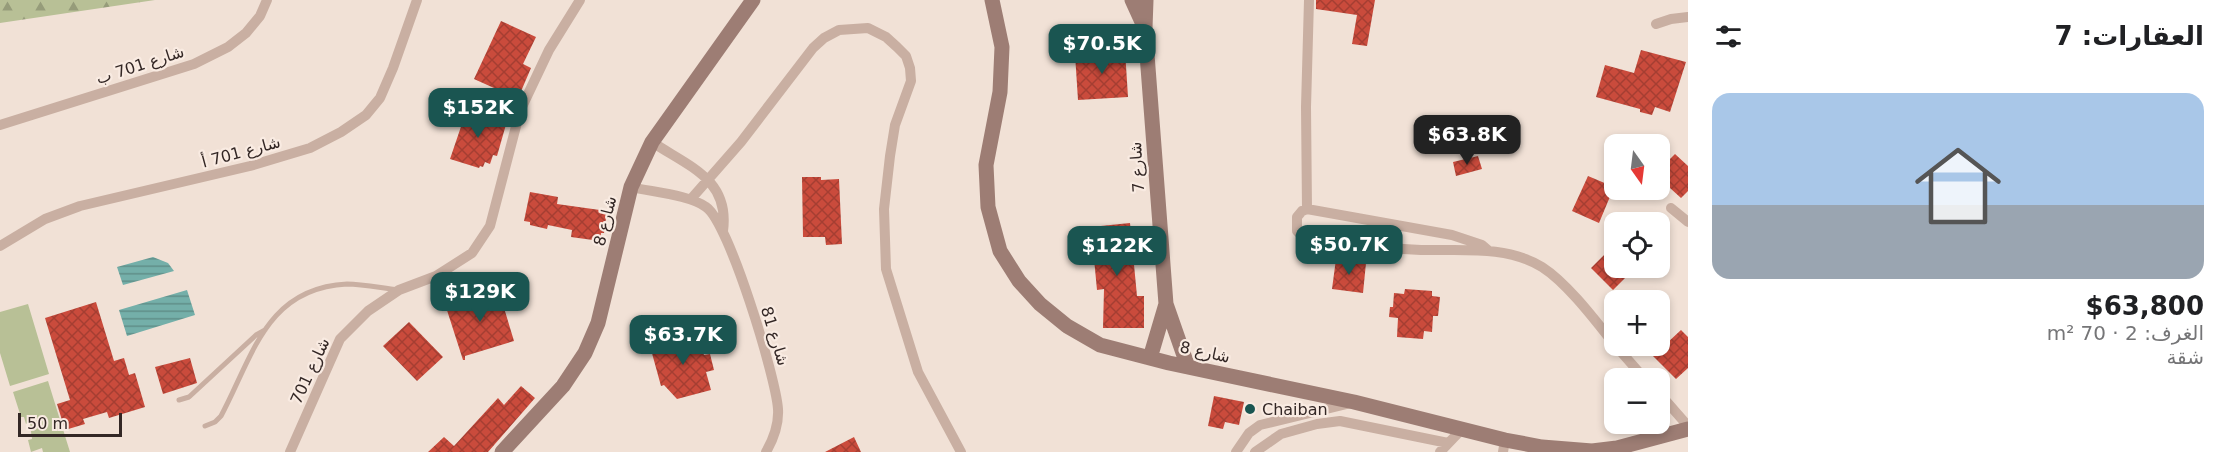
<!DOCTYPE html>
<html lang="ar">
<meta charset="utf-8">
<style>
body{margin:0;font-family:"DejaVu Sans","Noto Sans Arabic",sans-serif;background:#f2f2f2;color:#202124;direction:rtl;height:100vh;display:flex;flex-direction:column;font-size:22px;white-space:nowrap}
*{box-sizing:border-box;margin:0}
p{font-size:20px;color:#757577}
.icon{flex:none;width:33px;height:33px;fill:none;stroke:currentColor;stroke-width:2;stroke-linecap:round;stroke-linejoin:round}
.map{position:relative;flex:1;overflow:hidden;direction:ltr}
.sheet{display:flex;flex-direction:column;background:#fff;width:540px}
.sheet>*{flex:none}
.needle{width:39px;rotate:166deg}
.fabs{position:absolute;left:1604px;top:134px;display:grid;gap:12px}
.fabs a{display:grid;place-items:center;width:66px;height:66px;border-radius:12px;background:#fff;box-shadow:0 3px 9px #0003;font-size:30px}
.scale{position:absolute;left:18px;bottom:15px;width:104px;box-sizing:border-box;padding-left:6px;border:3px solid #332725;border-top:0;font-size:16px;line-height:21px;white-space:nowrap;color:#332725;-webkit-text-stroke:4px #f9ebe2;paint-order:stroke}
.price{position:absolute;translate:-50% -51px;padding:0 14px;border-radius:12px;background:#1a5551;color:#fff;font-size:20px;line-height:39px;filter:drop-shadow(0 2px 3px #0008)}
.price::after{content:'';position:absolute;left:50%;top:36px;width:18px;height:14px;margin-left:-9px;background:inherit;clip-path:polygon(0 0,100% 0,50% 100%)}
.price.active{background:#222;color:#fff}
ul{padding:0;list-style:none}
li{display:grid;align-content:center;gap:12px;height:318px;padding:0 24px}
li span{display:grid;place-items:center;height:186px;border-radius:18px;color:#555}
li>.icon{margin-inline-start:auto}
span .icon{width:108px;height:108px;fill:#fffc;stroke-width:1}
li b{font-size:26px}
h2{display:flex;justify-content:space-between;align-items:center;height:72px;padding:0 24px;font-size:26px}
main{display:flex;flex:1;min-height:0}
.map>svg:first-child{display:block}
.grass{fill:#b8c096}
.forest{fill:url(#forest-firs)}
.water{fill:url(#water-rules)}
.building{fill:url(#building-cross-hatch)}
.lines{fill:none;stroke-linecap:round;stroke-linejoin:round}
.lane{stroke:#c9afa2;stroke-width:5}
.street{stroke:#c9afa2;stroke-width:10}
.secondary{stroke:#9d7d74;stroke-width:15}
.poi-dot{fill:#1a5551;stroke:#f9ebe2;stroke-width:2}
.labels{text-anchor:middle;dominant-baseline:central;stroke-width:4.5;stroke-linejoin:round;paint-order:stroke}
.street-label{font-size:16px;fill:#332725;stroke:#f9ebe2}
.poi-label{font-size:16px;fill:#332725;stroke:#f9ebe2;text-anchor:start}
</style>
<main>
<section class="sheet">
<h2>العقارات: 7<svg class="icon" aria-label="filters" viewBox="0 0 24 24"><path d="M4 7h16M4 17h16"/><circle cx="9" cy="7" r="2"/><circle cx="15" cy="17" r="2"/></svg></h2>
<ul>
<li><span style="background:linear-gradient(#a9c7e8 60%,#9aa5b1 0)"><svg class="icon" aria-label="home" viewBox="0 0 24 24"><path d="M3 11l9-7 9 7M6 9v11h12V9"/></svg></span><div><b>$63,800</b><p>الغرف: 2 · 70 m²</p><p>شقة</p></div></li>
</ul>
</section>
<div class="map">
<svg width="1688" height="452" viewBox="0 0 1688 452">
<defs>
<pattern id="forest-firs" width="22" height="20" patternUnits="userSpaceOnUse" patternTransform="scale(1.5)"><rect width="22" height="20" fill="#b8c096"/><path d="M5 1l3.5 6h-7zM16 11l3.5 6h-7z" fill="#969c7a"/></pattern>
<pattern id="water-rules" width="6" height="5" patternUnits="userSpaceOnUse" patternTransform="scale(1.5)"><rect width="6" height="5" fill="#74afa9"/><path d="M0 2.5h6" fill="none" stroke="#608e89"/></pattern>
<pattern id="building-cross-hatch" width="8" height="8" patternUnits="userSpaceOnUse" patternTransform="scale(1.5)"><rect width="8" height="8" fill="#ca4b3c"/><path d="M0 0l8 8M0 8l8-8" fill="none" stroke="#a53e32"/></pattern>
</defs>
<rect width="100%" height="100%" fill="#f1e1d6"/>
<!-- grass -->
<path class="grass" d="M28 304 49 374 10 386 0 353V312Z
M48 381 70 452H43L42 448 31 452 28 440 32 439 30 424H26L24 417H21L13 392Z"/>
<!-- forest -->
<path class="forest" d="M0 0H155L0 23Z"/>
<!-- water -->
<path class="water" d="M153 257 168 263 174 271 123 285 117 267Z
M187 290 195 315 127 336 119 310Z"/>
<!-- building -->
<path class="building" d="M1316 0H1375L1367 46 1352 44 1357 15 1316 9Z
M501 21 536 37 523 64 531 68 516 103 492 92 494 88 474 79Z
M1125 50 1128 97 1078 100 1075 54Z
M1641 50 1686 62 1670 112 1655 107 1652 115 1640 112V109L1596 97 1605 65 1634 73Z
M467 109 507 121 497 156 493 155 490 164 485 162 483 167 480 166 479 168 450 159Z
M1675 154 1688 166V191L1681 198 1659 178V170Z
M1478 156 1482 169 1456 176 1453 162Z
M1588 176 1614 187 1599 223 1572 211Z
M802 177H821V180L839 179 842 244 826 245 825 237H803Z
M530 192 558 197 557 204 607 211 604 233H601L600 241 571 237 572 230 548 225 547 229 530 225V222L524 221Z
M1130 223 1137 296H1144V328H1103L1104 289 1097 290 1091 227Z
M1605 254 1614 263V267H1618L1627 276 1613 290 1591 268Z
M1336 259 1366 263 1363 293 1332 289Z
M498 288 514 341 465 356V360H463L445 304Z
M1405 289 1432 291V296L1440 297 1438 316H1433L1432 332 1424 331 1423 339 1397 337 1398 318 1389 317 1390 307H1393L1394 293 1404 294Z
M96 302 114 361 124 358 129 375 135 373 145 407 109 418 107 412 83 419 85 424 65 430 57 404 70 400 45 318Z
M409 322 443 357 417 381 383 346Z
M1681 330 1688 337V368L1676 379 1653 356Z
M698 333 704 355 710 354 714 370 706 372 711 390 677 399 664 385 661 386 650 346Z
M190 358 197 383 163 394 155 367Z
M521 386 535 398 488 452H428L444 437 454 446 498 398 504 405Z
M1214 396 1244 402 1239 425 1225 422 1223 429 1208 426Z
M854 437 861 452H825Z"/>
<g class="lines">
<!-- lane -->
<path class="lane" d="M179 400 189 397 256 335 265 330
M205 426 215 422 221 416C253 356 266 288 347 284 363 284 381 288 398 290"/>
<!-- street -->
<path class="street" d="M1656 24 1671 19 1688 17
M0 125 194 64 228 47 246 33 260 16 267 0
M652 142C688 166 730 179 723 231
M631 187C652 192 690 195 706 207 729 222 776 378 778 409 779 425 774 438 766 452
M691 199 741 142 813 48 824 38 839 30 868 28 886 37 897 47 906 56 910 68 911 81 895 125 890 156 884 209 886 269 918 372 961 452
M1671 208 1688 222
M1307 209 1306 107 1309 0
M0 246 45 219 80 206 250 166 310 148 341 132 366 115 380 98 393 68 417 0
M1489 251 1482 245 1452 235 1307 209 1302 211 1297 217V231L1304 238 1311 240C1348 246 1384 248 1421 250 1461 251 1506 245 1542 267 1567 283 1595 320 1614 344
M1615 345 1644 378
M1659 393 1688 426
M290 452 340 339 368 311 399 290 436 276 472 253 490 226 520 111 549 50 580 0
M1236 452 1249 433 1260 425 1351 403
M1255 452 1281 434 1317 424 1340 421 1448 443
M1440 452 1462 429
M1503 452 1505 440"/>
<!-- secondary -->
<path class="secondary" d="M992 0 1002 47 1000 92 986 165 988 207 1000 251 1019 281 1040 304 1067 326 1100 345 1169 363 1354 402 1505 440 1542 447 1592 451 1617 448 1688 429
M1132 0 1142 22
M1146 0 1145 28 1166 304 1188 367
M1150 358 1166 304
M502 452 563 386 585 353 598 323 631 187 652 142 753 0"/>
</g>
<!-- markers -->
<circle class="poi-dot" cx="1250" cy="409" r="6"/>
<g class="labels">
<!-- street labels -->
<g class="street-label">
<text transform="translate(140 65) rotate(-18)">شارع 701 ب</text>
<text transform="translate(241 152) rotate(-15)">شارع 701 أ</text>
<text transform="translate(1137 167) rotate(-94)">شارع 7</text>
<text transform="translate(605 221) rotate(-76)">شارع 8</text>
<text transform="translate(775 336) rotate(73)">شارع 81</text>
<text transform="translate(1205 352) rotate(12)">شارع 8</text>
<text transform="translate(310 371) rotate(-65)">شارع 701</text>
</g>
<!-- poi labels -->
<g class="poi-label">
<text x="1262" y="409">Chaiban</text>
</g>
</g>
</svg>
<div class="fabs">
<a><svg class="needle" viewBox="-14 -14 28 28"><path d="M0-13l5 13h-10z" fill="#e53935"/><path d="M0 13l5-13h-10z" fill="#757577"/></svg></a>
<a><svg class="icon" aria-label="locate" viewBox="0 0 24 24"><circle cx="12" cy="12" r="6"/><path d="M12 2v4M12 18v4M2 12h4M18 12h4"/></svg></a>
<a>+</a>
<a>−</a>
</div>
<div class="scale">50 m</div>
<b class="price" style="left:1102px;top:75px">$70.5K</b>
<b class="price" style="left:478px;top:139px">$152K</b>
<b class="price active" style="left:1467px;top:166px">$63.8K</b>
<b class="price" style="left:1349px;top:276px">$50.7K</b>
<b class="price" style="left:1117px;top:277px">$122K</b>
<b class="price" style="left:480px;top:323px">$129K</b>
<b class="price" style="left:683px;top:366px">$63.7K</b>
</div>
</main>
